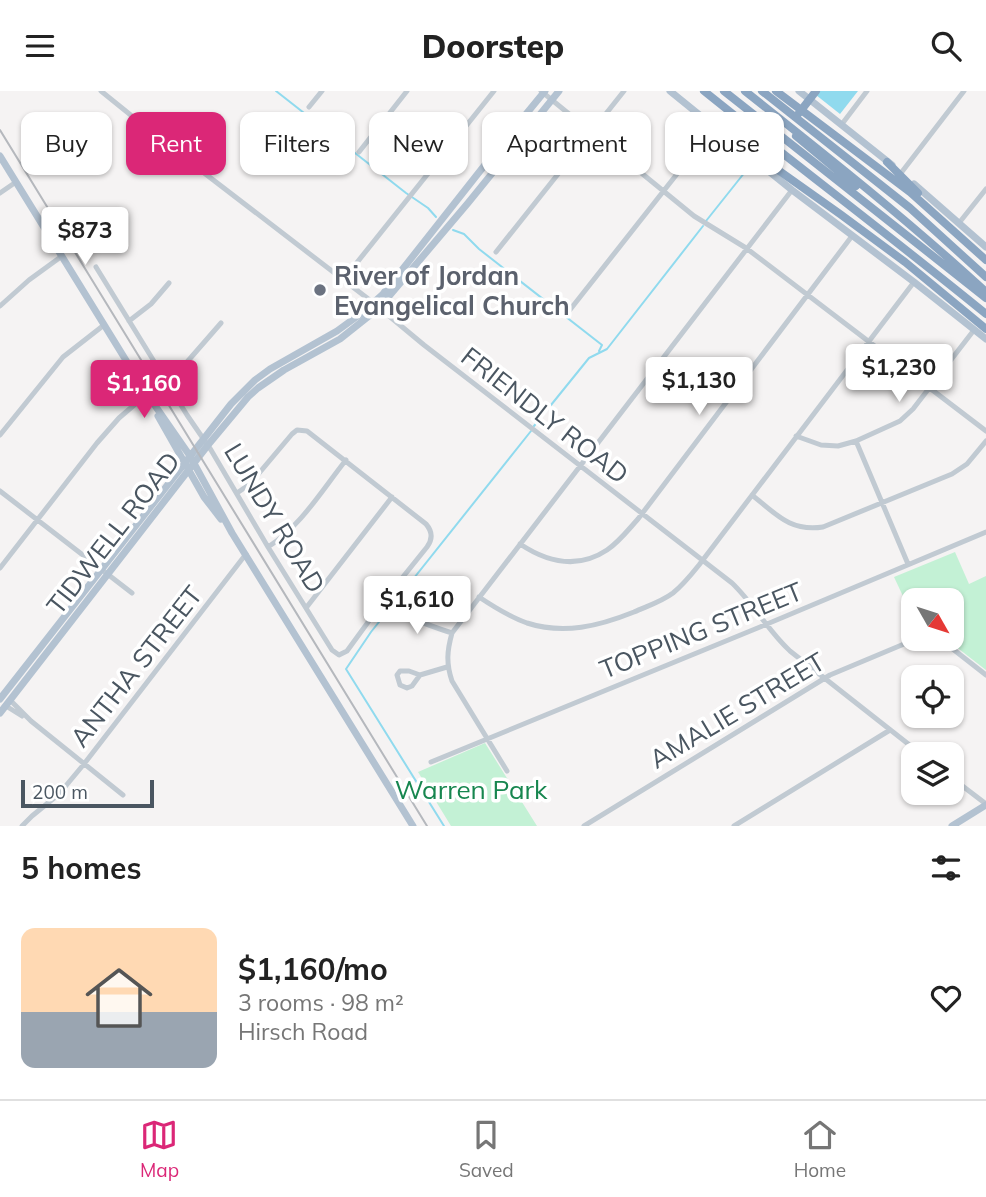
<!DOCTYPE html>
<meta charset="utf-8">
<style>
body{margin:0;font-family:Mulish,sans-serif;background:#f6f6f6;color:#222;height:100vh;display:flex;flex-direction:column;font-size:26px;white-space:nowrap}
*{box-sizing:border-box;margin:0}
p{font-size:23px;color:#767676}
.icon{flex:none;width:38px;height:38px;fill:none;stroke:currentColor;stroke-width:2;stroke-linecap:round;stroke-linejoin:round}
.map{position:relative;height:735px;overflow:hidden}
.drawer{display:flex;flex-direction:column;background:#fff;flex:1}
.drawer>*{flex:none}
.top-card{position:absolute;left:21px;top:21px;width:945px;height:63px;display:flex;gap:14px}
.needle{width:46px;rotate:129deg}
.fabs{position:absolute;left:901px;top:497px;display:grid;gap:14px}
.fabs a{display:grid;place-items:center;width:63px;height:63px;border-radius:14px;background:#fff;box-shadow:0 2px 5px #0004;font-size:35px}
.scale{position:absolute;left:21px;bottom:18px;width:133px;box-sizing:border-box;padding-left:7px;border:4px solid #4a5661;border-top:0;font-size:19px;line-height:24px;white-space:nowrap;color:#4a5661;-webkit-text-stroke:5px #fff;paint-order:stroke}
.price{position:absolute;translate:-50% -60px;padding:0 16px;border-radius:7px;background:#fff;color:#222;font-size:23px;line-height:46px;filter:drop-shadow(0 2px 4px #0008)}
.price::after{content:'';position:absolute;left:50%;top:42px;width:21px;height:16px;margin-left:-10px;background:inherit;clip-path:polygon(0 0,100% 0,50% 100%)}
.price.current{background:#db2777;color:#fff}
ul{padding:0;list-style:none}
li{display:flex;align-items:center;gap:21px;height:175px;padding:0 21px}
li span{display:grid;place-items:center;flex:none;width:196px;height:140px;border-radius:14px;color:#555}
li>.icon{margin-inline-start:auto}
span .icon{width:84px;height:84px;fill:#fffc;stroke-width:1}
li b{font-size:30px}
h2{display:flex;justify-content:space-between;align-items:center;height:84px;padding:0 21px;font-size:30px}
.chip{padding:0 24px;border-radius:14px;background:#fff;box-shadow:0 2px 5px #0004;font-size:24px;line-height:63px}
.chip.current{background:#db2777;color:#fff}
header{display:flex;justify-content:space-between;align-items:center;height:91px;padding:0 21px;background:#fff;font-size:32px;font-weight:800}
.tabs{display:flex;justify-content:space-around;align-items:center;height:98px;border-top:2px solid #e0e0e0;background:#fff;font-size:19px;color:#767676}
.tabs a{display:grid;justify-items:center;gap:4px}
.tabs .current{color:#db2777}
.map>svg:first-child{display:block}
.green{fill:#c3f1d5}
.water{fill:#90daee}
.lines{fill:none;stroke-linecap:round;stroke-linejoin:round}
.stream{stroke:#90daee;stroke-width:2}
.minor{stroke:#c1cad2;stroke-width:5}
.major{stroke:#b3c2d1;stroke-width:7}
.highway{stroke:#8ba5c1;stroke-width:8}
.rail{stroke:#b5b8bd;stroke-width:2}
.worship-dot{fill:#6b7280;stroke:#fff;stroke-width:2.5}
.labels{text-anchor:middle;dominant-baseline:central;stroke-width:7;stroke-linejoin:round;paint-order:stroke}
.worship-label{font-size:26px;font-weight:bold;fill:#5b616d;stroke:#fff;text-anchor:start}
.street-label{font-size:26px;fill:#4a5661;stroke:#fff}
.park-label{font-size:26px;fill:#17864f;stroke:#fff}
</style>
<header><svg class="icon" aria-label="menu" viewBox="0 0 24 24"><path d="M4 6h16M4 12h16M4 18h16"/></svg>Doorstep<svg class="icon" aria-label="search" viewBox="0 0 24 24"><circle cx="10" cy="10" r="6"/><path d="M15 15l6 6"/></svg></header>
<div class="map">
<svg width="986" height="735" viewBox="0 0 986 735">
<rect width="100%" height="100%" fill="#f5f3f3"/>
<!-- green -->
<path class="green" d="M955 461 969 493 986 485V579L946 548H952V509H914L913 522 909 518 894 486Z
M485 652 537 735H451L418 681Z"/>
<!-- water -->
<path class="water" d="M819 0H858L840 23 816 4Z"/>
<g class="lines">
<!-- stream -->
<path class="stream" d="M276 0 406 102 428 117 436 126
M706 130 749 76
M453 139 464 143 479 158 602 254 599 260
M534 335 589 267 607 258 703 135
M444 735 346 578 371 541 531 340"/>
<!-- minor -->
<path class="minor" d="M101 0 169 55 371 210 424 254 732 492C754 513 768 540 790 560L921 663
M541 0 694 125 746 157 986 340
M309 16 322 0
M842 33 867 0
M359 61 407 0
M901 82 964 0
M0 102 16 91
M959 132 986 98
M496 161 624 0
M96 176 187 324 211 359 268 456 332 559 339 564 347 560 382 512 427 456C433 448 432 440 426 433L307 340 297 339 292 343 250 393 237 402
M343 189 494 0
M0 215 29 189 62 165
M569 220 714 36
M129 230 151 213 169 192
M165 288 187 271 221 232
M0 344 63 266 104 234
M796 345 821 354 838 355 856 350 900 330 913 318 974 239
M856 350 908 473
M0 400 132 502
M752 404C776 423 790 441 823 436L952 383 967 373 986 350
M520 453C547 471 577 479 607 459 619 451 628 439 638 428L852 145
M268 456C301 435 322 399 346 369
M0 477 97 352 119 327 147 303
M479 506C494 516 510 526 527 532 564 544 599 535 634 521 647 515 661 511 673 502 683 494 691 484 699 474L914 191
M382 512C405 526 427 534 452 542
M306 517 392 406
M940 548 986 584
M420 584 409 580H400L397 584 400 594 407 597 412 595 420 584 447 576
M10 609 31 630 123 704
M6 615 22 625
M431 671 760 536 986 441
M507 680 452 590C446 572 447 560 452 542L792 99
M952 687 986 713
M22 735 32 725 59 703 84 673 246 463
M584 735 830 584 916 548
M734 735 890 639"/>
<!-- major -->
<path class="major" d="M670 0 792 99 914 191 986 248
M799 0 892 74
M0 65 148 305
M914 93 986 156
M147 303 190 365 232 442 413 735
M158 325 204 406 221 428
M0 608 231 313 255 289 270 278 337 240 363 221 383 203 499 56 545 0
M0 622 208 354 248 306 258 297 284 279 340 248 379 217 468 112 559 0
M952 735 986 714"/>
<!-- highway -->
<path class="highway" d="M704 0C797 75 893 147 986 223
M724 0 986 207
M745 0C827 65 909 130 986 201
M762 0 910 117 986 186
M776 0 910 101 986 169
M799 22 816 0
M796 45 856 95
M749 64 761 67 840 123 905 171 986 238
M887 71 918 102"/>
<!-- rail -->
<path class="rail" d="M0 39 427 735"/>
</g>
<!-- markers -->
<circle class="worship-dot" cx="320" cy="199" r="7"/>
<g class="labels">
<!-- worship labels -->
<g class="worship-label">
<text x="334" y="184">River of Jordan<tspan x="334" dy="30">Evangelical Church</tspan></text>
</g>
<!-- street labels -->
<g class="street-label">
<text transform="translate(545 324) rotate(38)">FRIENDLY ROAD</text>
<text transform="translate(275 427) rotate(59)">LUNDY ROAD</text>
<text transform="translate(113 442) rotate(-52)">TIDWELL ROAD</text>
<text transform="translate(701 539) rotate(-22)">TOPPING STREET</text>
<text transform="translate(136 575) rotate(-52)">ANTHA STREET</text>
<text transform="translate(737 619) rotate(-31)">AMALIE STREET</text>
</g>
<!-- park labels -->
<g class="park-label">
<text x="471" y="698">Warren Park</text>
</g>
</g>
</svg>
<div class="fabs">
<a><svg class="needle" viewBox="-14 -14 28 28"><path d="M0-13l5 13h-10z" fill="#e53935"/><path d="M0 13l5-13h-10z" fill="#767676"/></svg></a>
<a><svg class="icon" aria-label="locate" viewBox="0 0 24 24"><circle cx="12" cy="12" r="6"/><path d="M12 2v4M12 18v4M2 12h4M18 12h4"/></svg></a>
<a><svg class="icon" aria-label="layers" viewBox="0 0 24 24"><path d="M12 4l9 5-9 5-9-5zM3 14l9 5 9-5"/></svg></a>
</div>
<div class="scale">200 m</div>
<b class="price" style="left:85px;top:176px">$873</b>
<b class="price" style="left:899px;top:313px">$1,230</b>
<b class="price" style="left:699px;top:326px">$1,130</b>
<b class="price current" style="left:144px;top:329px">$1,160</b>
<b class="price" style="left:417px;top:545px">$1,610</b>
<div class="top-card">
<a class="chip">Buy</a>
<a class="chip current">Rent</a>
<a class="chip">Filters</a>
<a class="chip">New</a>
<a class="chip">Apartment</a>
<a class="chip">House</a>
</div>
</div>
<section class="drawer">
<h2>5 homes<svg class="icon" aria-label="filters" viewBox="0 0 24 24"><path d="M4 7h16M4 17h16"/><circle cx="9" cy="7" r="2"/><circle cx="15" cy="17" r="2"/></svg></h2>
<ul>
<li><span style="background:linear-gradient(#ffd9b3 60%,#9aa5b1 0)"><svg class="icon" aria-label="home" viewBox="0 0 24 24"><path d="M3 11l9-7 9 7M6 9v11h12V9"/></svg></span><div><b>$1,160/mo</b><p>3 rooms · 98 m²</p><p>Hirsch Road</p></div><svg class="icon" aria-label="heart" viewBox="0 0 24 24"><path d="M12 20l-8-8c-3-5 5-10 8-4 3-6 11-1 8 4z"/></svg></li>
</ul>
</section>
<nav class="tabs">
<a class="current"><svg class="icon" aria-label="map" viewBox="0 0 24 24"><path d="M3 6l6-2 6 2 6-2v14l-6 2-6-2-6 2zM9 4v14M15 6v14"/></svg>Map</a>
<a><svg class="icon" aria-label="saved" viewBox="0 0 24 24"><path d="M7 4h10v16l-5-4-5 4z"/></svg>Saved</a>
<a><svg class="icon" aria-label="home" viewBox="0 0 24 24"><path d="M3 11l9-7 9 7M6 9v11h12V9"/></svg>Home</a>
</nav>
